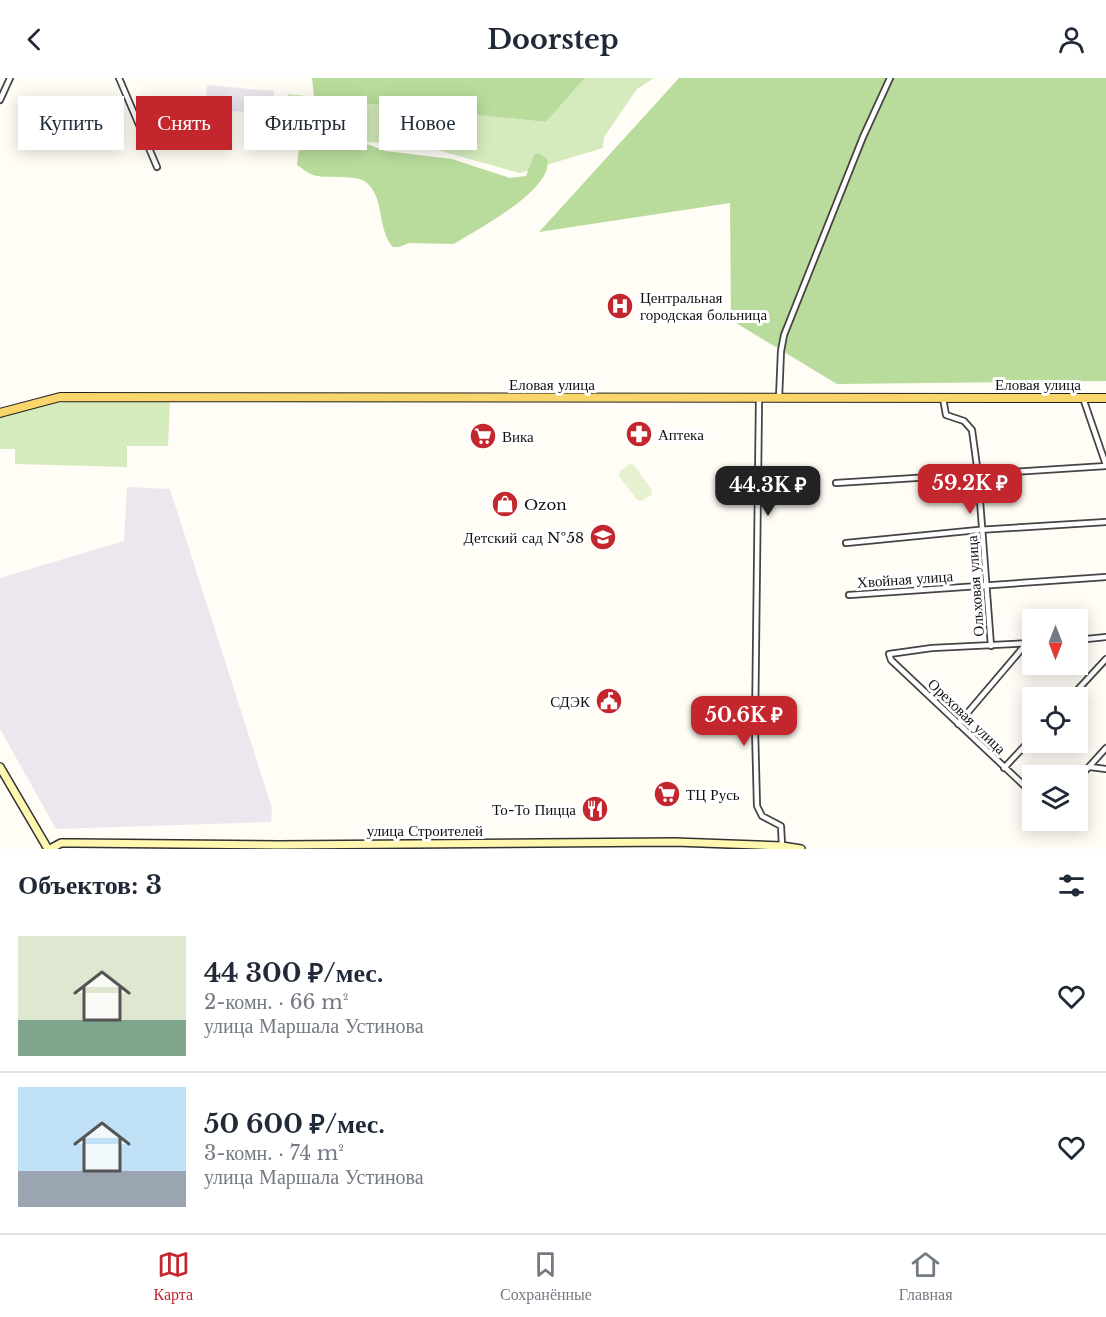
<!DOCTYPE html>
<html lang="ru">
<meta charset="utf-8">
<style>
body{margin:0;font-family:"Libre Baskerville",serif;background:#f6f6f7;color:#1f2937;height:100vh;display:flex;flex-direction:column;font-size:22px;white-space:nowrap}
*{box-sizing:border-box;margin:0}
p{font-size:20px;color:#747a83}
.icon{flex:none;width:33px;height:33px;fill:none;stroke:currentColor;stroke-width:2;stroke-linecap:round;stroke-linejoin:round}
.map{position:relative;height:771px;overflow:hidden}
.sheet{display:flex;flex-direction:column;background:#fff;flex:1}
.sheet>*{flex:none}
.hud{position:absolute;left:18px;top:18px;width:600px;height:54px;display:flex;gap:12px}
.needle{width:39px;rotate:180deg}
.fabs{position:absolute;left:1022px;top:531px;display:grid;gap:12px}
.fabs a{display:grid;place-items:center;width:66px;height:66px;border-radius:0px;background:#fff;box-shadow:0 3px 15px #0003;font-size:30px}
.price{position:absolute;translate:-50% -51px;padding:0 14px;border-radius:12px;background:#c4262e;color:#fff;font-size:20px;line-height:39px;filter:drop-shadow(0 2px 3px #0008)}
.price::after{content:'';position:absolute;left:50%;top:36px;width:18px;height:14px;margin-left:-9px;background:inherit;clip-path:polygon(0 0,100% 0,50% 100%)}
.price.current{background:#222;color:#fff}
ul{padding:0;list-style:none}
li{display:flex;align-items:center;gap:18px;height:150px;padding:0 18px}
li+li{border-top:2px solid #e0e1e3}
li span{display:grid;place-items:center;flex:none;width:168px;height:120px;border-radius:0px;color:#555}
li>.icon{margin-inline-start:auto}
span .icon{width:72px;height:72px;fill:#fffc;stroke-width:1}
li b{font-size:26px}
h2{display:flex;justify-content:space-between;align-items:center;height:72px;padding:0 18px;font-size:26px}
.chip{padding:0 21px;border-radius:0px;background:#fff;box-shadow:0 3px 15px #0003;font-size:21px;line-height:54px}
.chip.current{background:#c4262e;color:#fff}
header{display:flex;justify-content:space-between;align-items:center;height:78px;padding:0 18px;background:#fff;font-size:27px;font-weight:800}
.tabs{display:flex;justify-content:space-around;align-items:center;height:84px;border-top:2px solid #e0e1e3;background:#fff;font-size:16px;color:#747a83}
.tabs a{display:grid;justify-items:center;gap:3px}
.tabs .current{color:#c4262e}
.map>svg:first-child{display:block}
.industrial{fill:#eee6ef}
.green{fill:#d5ebbd}
.forest{fill:#b9dc9c}
.pitch{fill:#e6f2cf}
.lines{fill:none;stroke-linecap:round;stroke-linejoin:round}
.street-casing{stroke:#444;stroke-width:8}
.secondary-casing{stroke:#333;stroke-width:10}
.primary-casing{stroke:#222;stroke-width:10}
.street{stroke:#fff;stroke-width:4.5}
.secondary{stroke:#fff6b0;stroke-width:7}
.primary{stroke:#f9d66b;stroke-width:8}
.labels{text-anchor:middle;dominant-baseline:central;stroke-width:6;stroke-linejoin:round;paint-order:stroke}
.poi-label{font-size:15px;fill:#111;stroke:#fff;text-anchor:start}
.street-label{font-size:15px;fill:#111;stroke:#fff}
</style>
<header><svg class="icon" aria-label="back" viewBox="0 0 24 24"><path d="M15 5l-7 7 7 7"/></svg>Doorstep<svg class="icon" aria-label="person" viewBox="0 0 24 24"><circle cx="12" cy="8" r="4"/><path d="M4 21q1-7 8-7t8 7"/></svg></header>
<div class="map">
<svg width="1106" height="771" viewBox="0 0 1106 771">
<rect width="100%" height="100%" fill="#fffdf5"/>
<!-- industrial -->
<path class="industrial" d="M207 7 274 13 273 36 205 31Z
M127 409 170 411 272 730 271 744 56 751 0 651V500L124 463Z"/>
<!-- green -->
<path class="green" d="M585 0H654L637 11 604 59 603 70 520 95 416 66 286 61 288 16 546 44Z
M170 322 168 368H127V389L15 386V371H0V338L61 323Z"/>
<!-- forest -->
<path class="forest" d="M312 0H585L546 44 314 20Z
M679 0H1106V303L837 306 731 242 730 125 539 154Z
M309 58 370 67 385 73 452 81 510 100 526 98 534 77 539 75 547 81C555 110 480 150 459 163L453 166 409 165 399 169H393C377 152 385 121 367 105 356 95 328 102 313 97 307 95 302 90 297 87L299 71Z"/>
<!-- pitch -->
<path class="pitch" d="M629 386 634 387 652 412 651 417 642 423 637 422 619 398 620 393Z"/>
<g class="lines">
<defs>
<path id="street" d="M119 0 157 89
M0 22 10 0
M779 320 781 273 784 257 863 59 890 0
M943 320 946 337 964 343 972 352 978 396 991 568
M1083 320 1106 387
M759 321 755 651 757 728 762 738 781 748 782 768
M836 405 1106 388
M846 465 978 452 1106 444
M849 517 1106 499
M1077 562 1106 559
M1032 565 932 570 889 576 891 582 1032 715
M1070 620 1106 581
M958 646 1026 566
M1090 689 1106 691
M1004 690 1032 660
M1077 702 1106 670"/>
<path id="secondary" d="M0 689 48 771
M50 771 61 765H74L279 767 675 764 782 768 801 771"/>
<path id="primary" d="M0 335 60 319 1106 320"/>
</defs>
<!-- street casing -->
<use href="#street" class="street-casing"/>
<!-- secondary casing -->
<use href="#secondary" class="secondary-casing"/>
<!-- primary casing -->
<use href="#primary" class="primary-casing"/>
<!-- street -->
<use href="#street" class="street"/>
<!-- secondary -->
<use href="#secondary" class="secondary"/>
<!-- primary -->
<use href="#primary" class="primary"/>
</g>
<!-- icons -->
<defs>
<symbol id="hospital-disc" viewBox="-11 -11 22 22"><circle r="9.5" fill="#c4262e" stroke="#fff"/><path d="M-5-5h3v3.5h4V-5h3V5h-3V1.5h-4V5h-3Z" fill="#fff"/></symbol>
<symbol id="pharmacy-disc" viewBox="-11 -11 22 22"><circle r="9.5" fill="#c4262e" stroke="#fff"/><path d="M-2-6h4v4h4v4h-4v4h-4v-4h-4v-4h4Z" fill="#fff"/></symbol>
<symbol id="supermarket-disc" viewBox="-11 -11 22 22"><circle r="9.5" fill="#c4262e" stroke="#fff"/><path d="M-6-5.5h2.5l.6 2H6L4.5 2H-2.5L-4.4-4H-6ZM-1.5 3.2a1.3 1.3 0 1 0 .1 0ZM3 3.2a1.3 1.3 0 1 0 .1 0Z" fill="#fff"/></symbol>
<symbol id="shop-disc" viewBox="-11 -11 22 22"><circle r="9.5" fill="#c4262e" stroke="#fff"/><path d="M-5-2.5h2.3a2.7 3.5 0 0 1 5.4 0H5L5.5 6h-11ZM-1.5-2.5h3a1.5 2.3 0 0 0-3 0Z" fill="#fff"/></symbol>
<symbol id="school-disc" viewBox="-11 -11 22 22"><circle r="9.5" fill="#c4262e" stroke="#fff"/><path d="M0-5L7-2L0 1L-7-2ZM-4 1L0 2.5L4 1V4Q0 6-4 4Z" fill="#fff"/></symbol>
<symbol id="civic-disc" viewBox="-11 -11 22 22"><circle r="9.5" fill="#c4262e" stroke="#fff"/><path d="M-.6-6.5H3V-4.5H.6V-3L4-1V1h2V6H-6V1h2V-1L-.6-3ZM-1.2 2.5V6h2.4V2.5Z" fill="#fff"/></symbol>
<symbol id="restaurant-disc" viewBox="-11 -11 22 22"><circle r="9.5" fill="#c4262e" stroke="#fff"/><path d="M-5-6h1v4h1v-4h1v4h1v-4h1v5L-1.5 .5V6h-2V.5L-5-1ZM5-6V6H3V1.5H1.5Q1.5-4 5-6Z" fill="#fff"/></symbol>
</defs>
<g fill-rule="evenodd">
<use href="#hospital-disc" x="605" y="213" width="30" height="30"/>
<use href="#pharmacy-disc" x="624" y="341" width="30" height="30"/>
<use href="#supermarket-disc" x="468" y="343" width="30" height="30"/>
<use href="#shop-disc" x="490" y="411" width="30" height="30"/>
<use href="#school-disc" x="588" y="444" width="30" height="30"/>
<use href="#civic-disc" x="594" y="608" width="30" height="30"/>
<use href="#supermarket-disc" x="652" y="701" width="30" height="30"/>
<use href="#restaurant-disc" x="580" y="716" width="30" height="30"/>
</g>
<g class="labels">
<!-- poi labels -->
<g class="poi-label">
<text x="640" y="219">Центральная<tspan x="640" dy="17">городская больница</tspan></text>
<text x="658" y="356">Аптека</text>
<text x="502" y="358">Вика</text>
<text x="524" y="426">Ozon</text>
<text x="584" y="459" text-anchor="end">Детский сад №58</text>
<text x="590" y="623" text-anchor="end">СДЭК</text>
<text x="686" y="716">ТЦ Русь</text>
<text x="576" y="731" text-anchor="end">То-То Пицца</text>
</g>
<!-- street labels -->
<g class="street-label">
<text x="552" y="306">Еловая улица</text>
<text x="1038" y="306">Еловая улица</text>
<text transform="translate(905 501) rotate(-4)">Хвойная улица</text>
<text transform="translate(975 508) rotate(-94)">Ольховая улица</text>
<text transform="translate(967 638) rotate(44)">Ореховая улица</text>
<text x="425" y="752">улица Строителей</text>
</g>
</g>
</svg>
<div class="fabs">
<a><svg class="needle" viewBox="-14 -14 28 28"><path d="M0-13l5 13h-10z" fill="#e53935"/><path d="M0 13l5-13h-10z" fill="#747a83"/></svg></a>
<a><svg class="icon" aria-label="locate" viewBox="0 0 24 24"><circle cx="12" cy="12" r="6"/><path d="M12 2v4M12 18v4M2 12h4M18 12h4"/></svg></a>
<a><svg class="icon" aria-label="layers" viewBox="0 0 24 24"><path d="M12 4l9 5-9 5-9-5zM3 14l9 5 9-5"/></svg></a>
</div>
<b class="price" style="left:970px;top:437px">59.2K ₽</b>
<b class="price current" style="left:768px;top:439px">44.3K ₽</b>
<b class="price" style="left:744px;top:669px">50.6K ₽</b>
<div class="hud">
<a class="chip">Купить</a>
<a class="chip current">Снять</a>
<a class="chip">Фильтры</a>
<a class="chip">Новое</a>
</div>
</div>
<section class="sheet">
<h2>Объектов: 3<svg class="icon" aria-label="filters" viewBox="0 0 24 24"><path d="M4 7h16M4 17h16"/><circle cx="9" cy="7" r="2"/><circle cx="15" cy="17" r="2"/></svg></h2>
<ul>
<li><span style="background:linear-gradient(#dfe7d0 70%,#7fa58c 0)"><svg class="icon" aria-label="home" viewBox="0 0 24 24"><path d="M3 11l9-7 9 7M6 9v11h12V9"/></svg></span><div><b>44 300 ₽/мес.</b><p>2-комн. · 66 m²</p><p>улица Маршала Устинова</p></div><svg class="icon" aria-label="heart" viewBox="0 0 24 24"><path d="M12 20l-8-8c-3-5 5-10 8-4 3-6 11-1 8 4z"/></svg></li>
<li><span style="background:linear-gradient(#bfe0f5 70%,#9aa5b1 0)"><svg class="icon" aria-label="home" viewBox="0 0 24 24"><path d="M3 11l9-7 9 7M6 9v11h12V9"/></svg></span><div><b>50 600 ₽/мес.</b><p>3-комн. · 74 m²</p><p>улица Маршала Устинова</p></div><svg class="icon" aria-label="heart" viewBox="0 0 24 24"><path d="M12 20l-8-8c-3-5 5-10 8-4 3-6 11-1 8 4z"/></svg></li>
</ul>
</section>
<nav class="tabs">
<a class="current"><svg class="icon" aria-label="map" viewBox="0 0 24 24"><path d="M3 6l6-2 6 2 6-2v14l-6 2-6-2-6 2zM9 4v14M15 6v14"/></svg>Карта</a>
<a><svg class="icon" aria-label="saved" viewBox="0 0 24 24"><path d="M7 4h10v16l-5-4-5 4z"/></svg>Сохранённые</a>
<a><svg class="icon" aria-label="home" viewBox="0 0 24 24"><path d="M3 11l9-7 9 7M6 9v11h12V9"/></svg>Главная</a>
</nav>
